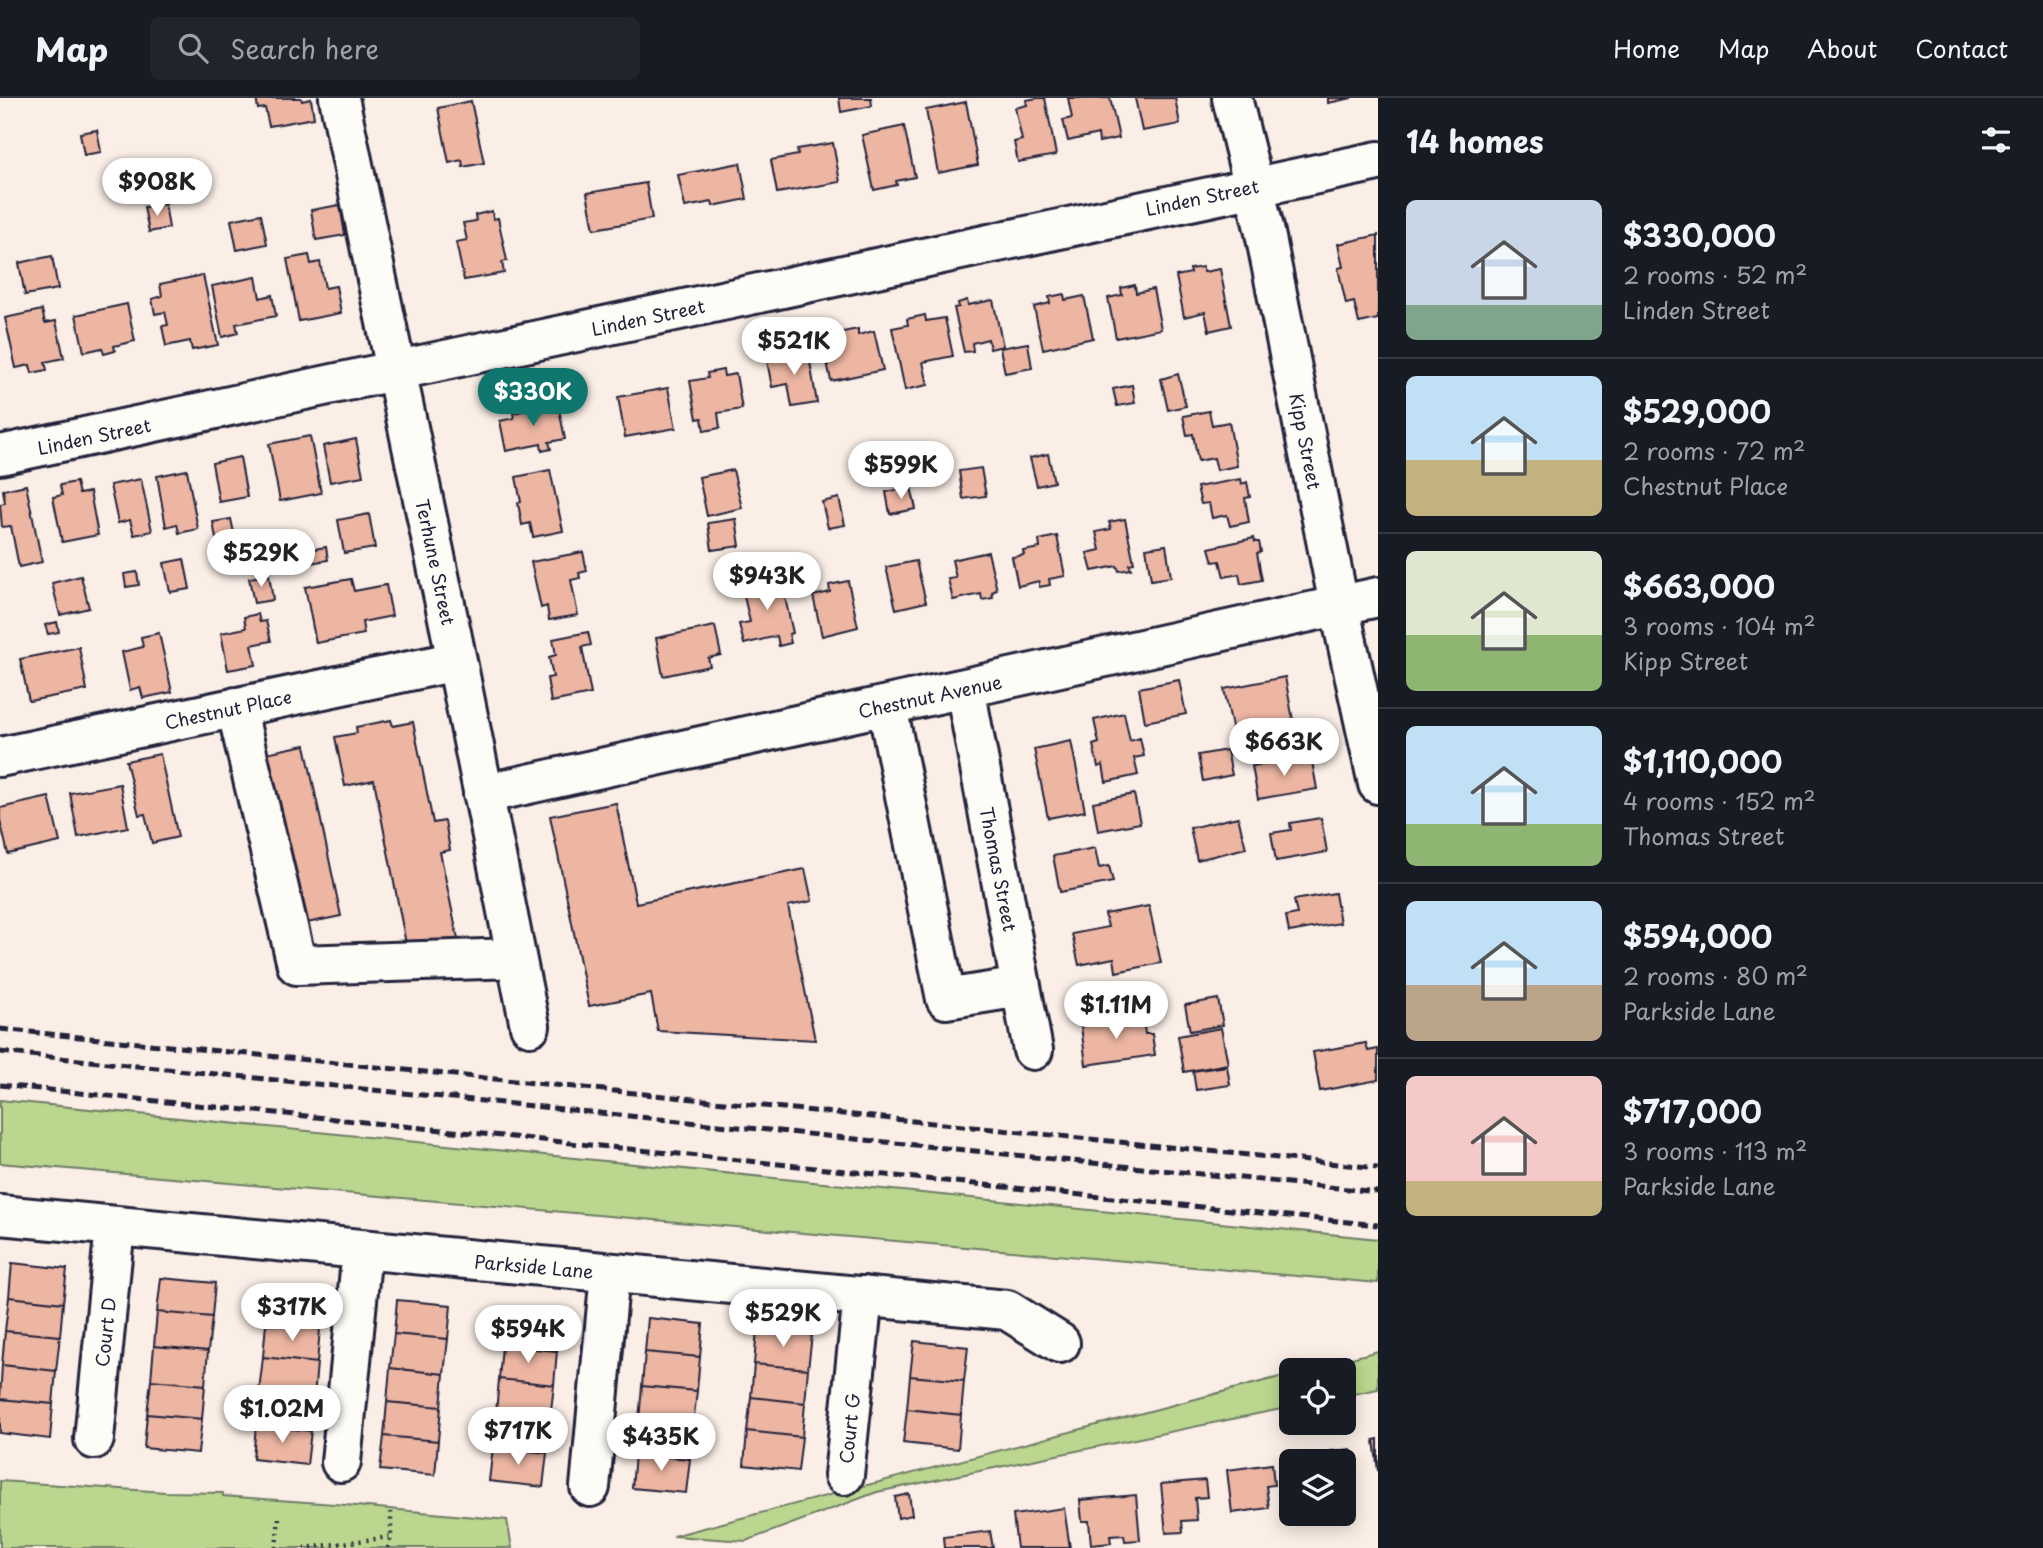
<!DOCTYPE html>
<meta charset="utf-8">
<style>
body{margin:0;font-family:"Playpen Sans",sans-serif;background:#20242c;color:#f1f3f6;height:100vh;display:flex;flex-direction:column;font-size:26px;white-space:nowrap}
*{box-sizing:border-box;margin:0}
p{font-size:23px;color:#9ea1a6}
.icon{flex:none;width:38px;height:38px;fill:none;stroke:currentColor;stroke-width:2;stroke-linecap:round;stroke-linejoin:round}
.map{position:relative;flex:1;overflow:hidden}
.sheet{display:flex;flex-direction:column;background:#171b24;width:665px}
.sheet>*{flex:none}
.buttons{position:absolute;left:1279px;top:1260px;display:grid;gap:14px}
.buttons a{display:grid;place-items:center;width:77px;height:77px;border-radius:10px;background:#171b24;box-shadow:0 4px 18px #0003;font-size:35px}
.price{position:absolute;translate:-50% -60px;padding:0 16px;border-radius:24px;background:#fff;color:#222;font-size:23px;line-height:46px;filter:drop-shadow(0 2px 4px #0008)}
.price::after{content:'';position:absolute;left:50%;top:42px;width:21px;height:16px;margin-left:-10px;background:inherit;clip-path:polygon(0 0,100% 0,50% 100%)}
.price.on{background:#0f766e;color:#fff}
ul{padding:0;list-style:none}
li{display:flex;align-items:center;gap:21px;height:175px;padding:0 28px}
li+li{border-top:2px solid #363941}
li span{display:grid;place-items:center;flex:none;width:196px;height:140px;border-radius:10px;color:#555}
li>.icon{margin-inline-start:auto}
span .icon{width:84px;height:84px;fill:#fffc;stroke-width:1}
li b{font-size:30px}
h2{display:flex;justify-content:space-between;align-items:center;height:84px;padding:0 28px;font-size:30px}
header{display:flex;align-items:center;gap:42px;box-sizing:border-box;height:98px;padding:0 35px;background:#171b24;border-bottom:2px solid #363941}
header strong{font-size:33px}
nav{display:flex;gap:38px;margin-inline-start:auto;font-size:24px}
.search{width:490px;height:63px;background:#20242c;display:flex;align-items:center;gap:18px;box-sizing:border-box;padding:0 24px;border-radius:10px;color:#9ea1a6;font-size:26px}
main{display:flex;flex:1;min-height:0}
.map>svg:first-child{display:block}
.green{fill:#bbd78f;stroke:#6e7c65;stroke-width:2}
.building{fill:#edb6a3;stroke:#22223b;stroke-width:2}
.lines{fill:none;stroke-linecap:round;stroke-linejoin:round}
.minor-casing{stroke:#22223b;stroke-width:44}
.path{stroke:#22223b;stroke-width:4.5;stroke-dasharray:2 5;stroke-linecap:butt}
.minor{stroke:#fdfcf7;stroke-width:38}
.rail{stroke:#22223b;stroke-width:5;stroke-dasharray:10 5;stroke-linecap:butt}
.labels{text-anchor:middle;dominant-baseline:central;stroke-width:5;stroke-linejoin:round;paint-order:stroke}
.street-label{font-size:18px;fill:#22223b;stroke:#fdfcf7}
</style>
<header>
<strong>Map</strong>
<div class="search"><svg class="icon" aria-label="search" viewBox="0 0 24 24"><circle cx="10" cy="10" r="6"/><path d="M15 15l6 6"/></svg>Search here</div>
<nav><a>Home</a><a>Map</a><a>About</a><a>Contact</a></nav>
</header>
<main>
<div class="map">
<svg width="1378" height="1450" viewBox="0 0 1378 1450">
<rect width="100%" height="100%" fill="#faeee6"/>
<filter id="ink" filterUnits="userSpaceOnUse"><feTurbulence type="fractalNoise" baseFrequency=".0143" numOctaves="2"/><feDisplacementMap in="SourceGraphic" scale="14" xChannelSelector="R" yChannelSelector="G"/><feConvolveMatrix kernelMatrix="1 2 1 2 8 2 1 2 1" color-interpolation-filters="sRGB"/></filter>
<g filter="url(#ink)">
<!-- green -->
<path class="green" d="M0 1002 1378 1141V1185L0 1065Z
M1378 1253V1291L1344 1298V1272H1306Z
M1291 1276V1309L877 1394 746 1443 673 1438Z
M0 1383 166 1394 223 1395V1398L335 1406 507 1422 512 1450H0Z"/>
<!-- building -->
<path class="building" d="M256 0H301L302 3 311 1 314 20 269 28 265 10 258 11Z
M839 0H871L872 8 841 14Z
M1038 0H1045L1056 57 1018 64 1014 44 1022 42 1015 10 1027 7 1026 2Z
M1068 0H1110L1119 40 1099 44 1098 36 1068 43 1063 22 1072 20Z
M1135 0H1175L1180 26 1142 33Z
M1328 0H1352L1328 5Z
M471 3 484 65 463 69 462 62 449 65 438 10Z
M966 4 978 67 938 75 926 12Z
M904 28 915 79 896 83 897 87 874 92 862 37Z
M97 32 101 54 84 57 80 35Z
M833 45 840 84 777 95 771 62 798 57 797 51Z
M740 65 747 101 713 108 712 104 685 109 678 77Z
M646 85 652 121 594 131 587 95Z
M165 106 169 130 149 134 144 109Z
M340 107 345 137 316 142 311 112Z
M492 113 493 121 498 120 507 163 502 164 504 175 464 182 456 144 467 142 463 125 476 123 475 117Z
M261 116 267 146 237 152 231 122Z
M1378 137V221L1359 225 1354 204 1346 206 1338 170 1343 169 1338 146Z
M309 157 311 166 320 164 325 190 336 188 341 215 299 223 287 161Z
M52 158 58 191 25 197 19 165Z
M1202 169 1204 174 1220 171 1231 228 1209 233 1205 214 1184 219 1176 178 1191 175 1190 171Z
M203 177 218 247 192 252 190 243 166 248 162 228 168 227 165 214 155 216 152 201 162 198 160 186Z
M256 179 260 200 272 197 276 218 236 226 238 235 222 239 212 188Z
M1135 187 1136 195 1153 191 1161 231 1116 240 1108 200 1122 197 1121 190Z
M1064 196 1065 202 1084 198 1093 240 1043 251 1034 209 1050 205 1049 199Z
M967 202 968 207 993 202 1003 248 990 251 988 241 972 245 973 253 964 254 954 210 959 209 958 205Z
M127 206 135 243 114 248 115 253 104 256 102 250 84 254 76 217Z
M42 212 45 225 56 223 64 260 45 264 47 272 32 275 30 267 16 270 5 220Z
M925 217 926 223 945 220 953 258 923 264 928 287 905 292 892 230 908 227 907 221Z
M858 231V237L874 233 883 272 831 283 823 244 839 240 838 235Z
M1028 245 1032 270 1005 275 1000 250Z
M808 252 817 305 792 309 788 286 772 289 767 263 781 260V256Z
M723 272 724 278 736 276 742 311 718 315 720 330 704 333 702 320 697 321 690 283 708 280 707 275Z
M1178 276 1186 308 1168 312 1161 281Z
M1132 287 1135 305 1117 308 1113 291Z
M668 290 676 330 625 339 618 299Z
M558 306 565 341 549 344 551 351 542 353 541 346 506 353 500 323 514 320 513 315Z
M1209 313 1212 327 1229 324 1237 368 1217 372 1214 360 1198 363 1193 336 1187 337 1183 318Z
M310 338 321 395 280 403 269 346Z
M356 341 363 378 330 384 323 348Z
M1048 356 1054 384 1037 388 1030 360Z
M240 359 247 399 219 404 212 365Z
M981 370 986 398 963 401 959 373Z
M187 372 198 431 179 435 177 426 166 429 157 378Z
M550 372 563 433 533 439 530 425 522 427 518 405 521 404 516 379Z
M733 372 742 410 707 418 699 379Z
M141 381 152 433 134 437 130 422 118 425 110 387Z
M1241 381 1242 386 1247 384 1250 399 1245 400 1249 424 1230 428 1227 417 1212 420 1209 405 1201 406 1197 389Z
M76 384 79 396 90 394 98 437 62 444 53 399 62 397 60 387Z
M26 387 42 464 19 469 11 428 2 429 0 406 5 405 3 392Z
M911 389 916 411 890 416 886 394Z
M839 400 845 427 828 430 822 404Z
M369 416 375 450 344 455 338 422Z
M231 421 237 449 218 452 213 424Z
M736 421 740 448 712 452 708 425Z
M1125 421 1134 465 1129 466 1131 471 1119 473 1117 468 1092 473 1087 455 1100 452 1096 434 1111 431 1109 424Z
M1057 438 1065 478 1049 481 1050 487 1039 489V483L1018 488 1012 459 1024 457 1023 453 1040 450 1039 442Z
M1254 440 1255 444H1259L1261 454 1257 455 1262 482 1241 486 1239 476 1224 479 1220 463 1213 464 1209 450Z
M1166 447 1171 479 1151 482 1146 450Z
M326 449 328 462 310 465 308 452Z
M583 454 587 473 579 475 580 480 571 482 578 517 549 522 547 508 541 510 531 464Z
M988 454 997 492 992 494 993 500 982 502 981 496 953 502 948 481 956 480 952 462Z
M184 461 190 491 170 494 164 465Z
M916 463 926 504 896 511 886 469Z
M779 473 793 535 789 536 791 545 779 548 777 538 744 546 739 526 750 524 743 494 761 490 759 478Z
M137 474 139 487 126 489 124 476Z
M269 477 273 502 254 505 249 480Z
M81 478 89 510 60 517 52 485Z
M351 481 354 493 386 487 392 518 362 524 364 536 316 545 305 489Z
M848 483 858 529 822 538 813 498 830 494 829 487Z
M258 516 260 524 266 523 271 543 252 547 256 567 228 572 221 535 246 530 244 519Z
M57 524 59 534 48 536 45 527Z
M715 528 721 557 708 560 710 568 663 578 656 540Z
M588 534 591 547 582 549 591 596 551 604 547 580 553 579 549 559 556 557 553 541Z
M159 535 172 594 143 600 140 589 130 592 122 554 143 549 141 539Z
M79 549 87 592 29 603 20 561Z
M1285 579 1293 622 1233 634 1224 591Z
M1179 582 1186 616 1145 624 1139 590Z
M1124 615 1130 643 1140 640 1144 658 1134 660 1138 677 1106 684 1103 667 1098 669 1093 647 1099 645 1094 622Z
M391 622 393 628 413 624 433 725 445 723 450 752 440 754 459 846 408 856 374 682 345 688 335 639 357 635 356 629Z
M1071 643 1085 713 1048 720 1034 651Z
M305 647 341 818 302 826 266 655Z
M1227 652 1232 677 1203 683 1198 657Z
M160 656 178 739 152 745 145 716 139 717 126 663Z
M1311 658 1317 691 1258 701 1252 668Z
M120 686 128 729 78 739 70 695Z
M1134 696 1140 725 1098 733 1093 704Z
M49 699 60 744 8 756 0 722V710Z
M616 705 636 805 805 771 812 803 788 808 815 942 658 933 651 896 589 908 550 718Z
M1238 719 1246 750 1197 762 1190 730Z
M1321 720 1327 754 1276 763 1271 735 1291 732 1290 725Z
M1095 750 1099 770 1109 768 1113 784 1060 794 1053 758Z
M1335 795 1340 825 1289 834 1286 818 1297 816 1294 802Z
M1149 808 1161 865 1116 874 1114 860 1079 867 1072 836 1108 829 1105 816Z
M1218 901 1223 927 1190 933 1185 907Z
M1143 920 1145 936H1152L1155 957 1086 967 1081 928Z
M1221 930 1228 966 1184 974 1178 938Z
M1366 945 1368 953 1378 951V982L1320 993 1313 954Z
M1227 968 1230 987 1196 992 1193 973Z
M12 1165 67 1171 63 1205 9 1199Z
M161 1180 215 1185 212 1219 157 1214Z
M269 1192 323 1197 320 1231 266 1226Z
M9 1199 63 1205 60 1238 5 1233Z
M397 1202 451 1207 448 1241 394 1236Z
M157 1214 212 1219 208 1253 154 1248Z
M505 1214 560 1219 557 1253 502 1248Z
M648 1220 703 1226 700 1259 645 1254Z
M266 1226 320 1231 317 1265 263 1259Z
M757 1231 812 1237 808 1271 754 1266Z
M5 1233 60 1238 56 1273 2 1267Z
M394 1236 448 1241 444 1276 390 1270Z
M914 1243 968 1249 964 1283 910 1278Z
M154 1248 208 1253 205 1287 151 1282Z
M502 1248 557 1253 554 1287 499 1281Z
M645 1254 700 1259 697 1293 642 1288Z
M263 1259 317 1265 314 1299 259 1293Z
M754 1266 808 1271 805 1305 751 1299Z
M2 1267 56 1273 53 1306 0 1301Z
M390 1270 444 1276 441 1309 387 1304Z
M910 1278 964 1283 961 1317 907 1311Z
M499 1281 554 1287 550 1321 496 1315Z
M151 1282 205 1287 202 1321 147 1316Z
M642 1288 697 1293 693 1327 639 1322Z
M259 1293 314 1299 311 1333 256 1327Z
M751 1299 805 1305 802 1339 747 1333Z
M0 1301 53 1306 50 1341 0 1335Z
M387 1304 441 1309 438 1343 384 1338Z
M907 1311 961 1317 958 1351 903 1345Z
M496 1315 550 1321 547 1355 493 1349Z
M147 1316 202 1321 198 1355 144 1350Z
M639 1322 693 1327 690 1361 635 1356Z
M256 1327 311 1333 307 1367 253 1361Z
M747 1333 802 1339 798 1373 744 1367Z
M384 1338 438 1343 435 1377 380 1372Z
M1378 1341V1373L1374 1342Z
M493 1349 547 1355 543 1389 489 1383Z
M1351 1351 1355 1393 1344 1394V1363H1332L1331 1353Z
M635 1356 690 1361 686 1395 632 1390Z
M1272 1366 1274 1387 1266 1388 1269 1410 1232 1415 1227 1372Z
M1205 1382 1207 1399 1195 1400 1197 1422 1182 1423 1183 1434 1166 1435 1161 1386Z
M909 1396 912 1417 898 1420 895 1399Z
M1136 1397 1140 1442 1125 1443 1124 1437 1110 1438 1111 1445 1091 1447 1089 1423H1082L1080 1402Z
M1064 1410 1070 1450H1017L1013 1417Z
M990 1433 993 1450H944L943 1439Z"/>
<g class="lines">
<defs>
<path id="minor" d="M339 0 457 563 530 928
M1232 0 1264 130 1339 507 1378 686
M0 357 1378 63
M965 590 1033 952
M887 608 946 901 1021 889
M236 609 297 867 516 860
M0 659 457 563
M483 696 1378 499
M0 1117 1007 1212 1060 1245
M94 1341 115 1128
M341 1364 362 1152
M844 1377 863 1198
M590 1389 610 1175"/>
</defs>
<!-- minor casing -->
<use href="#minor" class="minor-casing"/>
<!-- path -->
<path class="path" d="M276 1450 279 1420
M304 1450 391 1439
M388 1450 391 1439V1414"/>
<!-- minor -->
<use href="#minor" class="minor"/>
<!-- rail -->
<path class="rail" d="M0 931 1378 1070
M0 954 1378 1094
M0 987 1378 1127"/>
</g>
</g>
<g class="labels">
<!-- street labels -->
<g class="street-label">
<text transform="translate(1202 99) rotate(-12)">Linden Street</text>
<text transform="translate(648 219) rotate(-12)">Linden Street</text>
<text transform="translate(94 338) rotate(-12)">Linden Street</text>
<text transform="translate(1306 343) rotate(79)">Kipp Street</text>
<text transform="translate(436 464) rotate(78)">Terhune Street</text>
<text transform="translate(930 598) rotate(-12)">Chestnut Avenue</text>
<text transform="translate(228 611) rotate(-12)">Chestnut Place</text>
<text transform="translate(999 771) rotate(79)">Thomas Street</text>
<text transform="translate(534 1168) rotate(5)">Parkside Lane</text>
<text transform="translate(105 1234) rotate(-84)">Court D</text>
<text transform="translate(849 1330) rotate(-84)">Court G</text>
</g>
</g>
</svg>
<div class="buttons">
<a><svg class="icon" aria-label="locate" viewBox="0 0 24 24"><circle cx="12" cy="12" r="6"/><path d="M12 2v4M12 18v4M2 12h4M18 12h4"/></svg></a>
<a><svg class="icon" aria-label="layers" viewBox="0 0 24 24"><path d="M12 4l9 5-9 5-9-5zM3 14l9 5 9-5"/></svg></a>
</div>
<b class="price" style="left:157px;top:120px">$908K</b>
<b class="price" style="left:794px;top:279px">$521K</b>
<b class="price on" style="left:533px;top:330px">$330K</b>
<b class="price" style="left:901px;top:403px">$599K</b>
<b class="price" style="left:261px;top:491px">$529K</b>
<b class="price" style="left:767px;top:514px">$943K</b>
<b class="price" style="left:1284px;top:680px">$663K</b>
<b class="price" style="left:1116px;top:943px">$1.11M</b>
<b class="price" style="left:292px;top:1245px">$317K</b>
<b class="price" style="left:783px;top:1251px">$529K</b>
<b class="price" style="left:528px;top:1267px">$594K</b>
<b class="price" style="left:282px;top:1347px">$1.02M</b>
<b class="price" style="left:518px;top:1369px">$717K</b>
<b class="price" style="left:661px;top:1375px">$435K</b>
</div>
<section class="sheet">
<h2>14 homes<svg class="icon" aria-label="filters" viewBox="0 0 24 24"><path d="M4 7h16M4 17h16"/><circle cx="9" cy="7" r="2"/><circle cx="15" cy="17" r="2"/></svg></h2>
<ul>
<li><span style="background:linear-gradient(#c9d6e8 75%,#7fa58c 0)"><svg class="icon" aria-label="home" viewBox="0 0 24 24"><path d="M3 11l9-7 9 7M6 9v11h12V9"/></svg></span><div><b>$330,000</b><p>2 rooms · 52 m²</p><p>Linden Street</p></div></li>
<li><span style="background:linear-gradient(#bfe0f5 60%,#c2b280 0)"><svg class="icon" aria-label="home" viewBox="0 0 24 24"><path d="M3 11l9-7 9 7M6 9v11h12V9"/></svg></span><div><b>$529,000</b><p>2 rooms · 72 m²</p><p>Chestnut Place</p></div></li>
<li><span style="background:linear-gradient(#dfe7d0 60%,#8fb573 0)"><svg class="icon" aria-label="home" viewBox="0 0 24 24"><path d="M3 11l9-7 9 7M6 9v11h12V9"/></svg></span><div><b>$663,000</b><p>3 rooms · 104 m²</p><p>Kipp Street</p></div></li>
<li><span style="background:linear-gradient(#bfe0f5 70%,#8fb573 0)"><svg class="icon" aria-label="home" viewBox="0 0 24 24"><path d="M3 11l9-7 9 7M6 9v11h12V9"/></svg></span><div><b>$1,110,000</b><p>4 rooms · 152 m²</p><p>Thomas Street</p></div></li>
<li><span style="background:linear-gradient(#bfe0f5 60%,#b9a48a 0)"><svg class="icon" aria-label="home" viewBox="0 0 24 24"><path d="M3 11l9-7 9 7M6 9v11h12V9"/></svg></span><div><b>$594,000</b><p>2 rooms · 80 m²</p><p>Parkside Lane</p></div></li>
<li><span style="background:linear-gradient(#f6c9c9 75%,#c2b280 0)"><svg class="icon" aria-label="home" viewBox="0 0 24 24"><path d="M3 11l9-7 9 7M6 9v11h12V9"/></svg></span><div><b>$717,000</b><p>3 rooms · 113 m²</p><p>Parkside Lane</p></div></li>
</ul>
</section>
</main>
